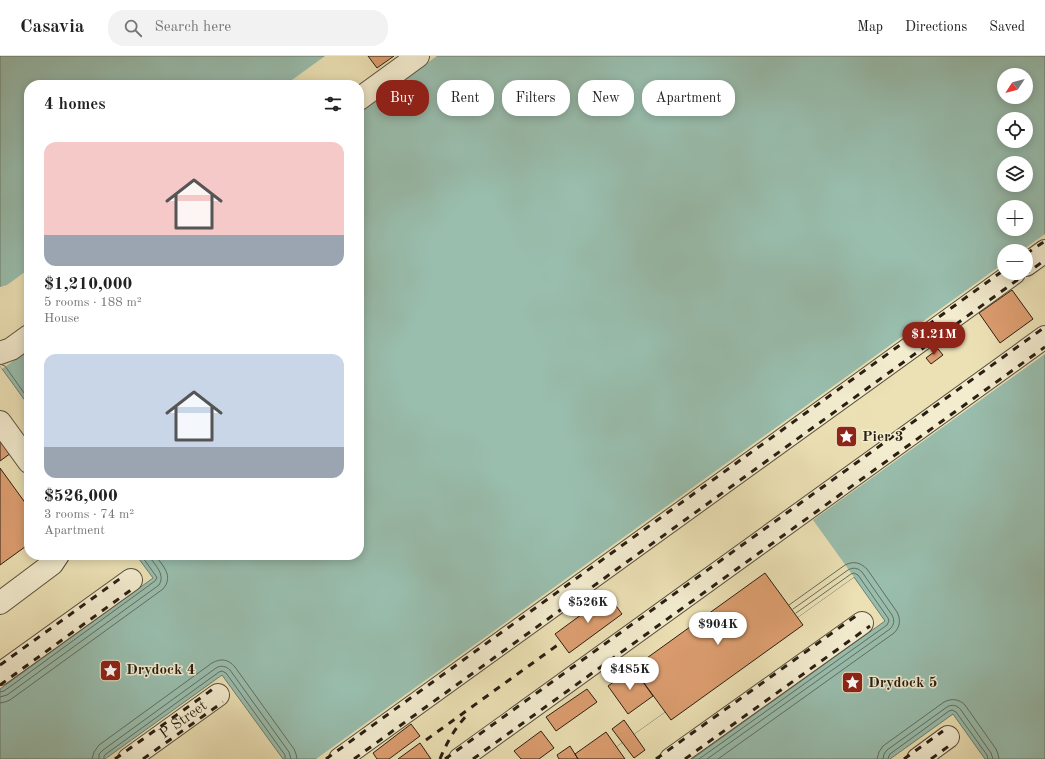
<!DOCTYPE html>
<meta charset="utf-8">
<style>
body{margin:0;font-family:"Old Standard TT",serif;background:#f2f2f2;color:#222;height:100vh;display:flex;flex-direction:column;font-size:15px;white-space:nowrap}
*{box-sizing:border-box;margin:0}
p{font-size:13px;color:#767676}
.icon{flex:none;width:22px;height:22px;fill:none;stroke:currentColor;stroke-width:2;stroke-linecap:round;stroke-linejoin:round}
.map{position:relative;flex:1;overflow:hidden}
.sheet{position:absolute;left:24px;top:24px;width:340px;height:480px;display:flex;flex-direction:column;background:#fff;border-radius:16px;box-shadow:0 2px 10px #0003}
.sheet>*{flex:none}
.guide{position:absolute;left:376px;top:24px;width:380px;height:36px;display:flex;gap:8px}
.needle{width:26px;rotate:234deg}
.fabs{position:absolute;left:997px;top:12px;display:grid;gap:8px}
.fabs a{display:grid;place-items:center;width:36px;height:36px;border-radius:50%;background:#fff;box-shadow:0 2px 10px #0003;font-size:20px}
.price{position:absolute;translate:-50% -34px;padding:0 9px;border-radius:14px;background:#fff;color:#222;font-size:13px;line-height:26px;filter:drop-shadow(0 1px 2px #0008)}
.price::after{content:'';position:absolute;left:50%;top:24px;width:12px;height:9px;margin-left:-6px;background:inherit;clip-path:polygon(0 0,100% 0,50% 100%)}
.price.on{background:#8f2418;color:#fff}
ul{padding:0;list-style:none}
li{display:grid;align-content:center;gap:8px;height:212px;padding:0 20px}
li span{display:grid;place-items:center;height:124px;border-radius:12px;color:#555}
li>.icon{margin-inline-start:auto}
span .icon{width:72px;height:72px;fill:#fffc;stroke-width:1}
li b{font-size:17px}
h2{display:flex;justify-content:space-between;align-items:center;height:48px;padding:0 20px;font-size:17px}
.pill{padding:0 14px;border-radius:16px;background:#fff;box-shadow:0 2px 10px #0003;font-size:14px;line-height:36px}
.pill.on{background:#8f2418;color:#fff}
header{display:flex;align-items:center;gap:24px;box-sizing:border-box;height:56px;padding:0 20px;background:#fff;border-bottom:1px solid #e0e0e0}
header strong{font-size:19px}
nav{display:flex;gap:22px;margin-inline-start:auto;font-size:14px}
.search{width:280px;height:36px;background:#f2f2f2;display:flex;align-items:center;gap:10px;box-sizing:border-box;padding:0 14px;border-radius:16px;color:#767676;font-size:15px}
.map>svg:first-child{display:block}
.water{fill:#99beae;stroke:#6d7e70;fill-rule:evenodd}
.pier{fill:#ece1b5}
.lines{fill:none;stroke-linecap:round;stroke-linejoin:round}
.shore{stroke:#626e60;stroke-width:1}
.building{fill:#dd9e70;stroke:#2a1f12}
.minor-casing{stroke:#5a503b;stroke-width:24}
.minor{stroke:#f3eccf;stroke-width:22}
.rail{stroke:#2a1f12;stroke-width:3;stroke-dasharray:7 7;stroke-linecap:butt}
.labels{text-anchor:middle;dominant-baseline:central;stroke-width:3;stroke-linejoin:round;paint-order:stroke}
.poi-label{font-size:15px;font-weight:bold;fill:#2a1f12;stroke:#f3eccf;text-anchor:start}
.street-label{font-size:15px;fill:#2a1f12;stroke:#f3eccf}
</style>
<header>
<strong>Casavia</strong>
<div class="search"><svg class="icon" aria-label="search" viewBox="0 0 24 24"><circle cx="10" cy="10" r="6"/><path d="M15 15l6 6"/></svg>Search here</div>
<nav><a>Map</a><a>Directions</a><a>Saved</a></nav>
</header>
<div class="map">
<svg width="1045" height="703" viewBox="0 0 1045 703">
<rect width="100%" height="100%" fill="#ece1b5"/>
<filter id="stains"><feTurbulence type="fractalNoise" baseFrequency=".005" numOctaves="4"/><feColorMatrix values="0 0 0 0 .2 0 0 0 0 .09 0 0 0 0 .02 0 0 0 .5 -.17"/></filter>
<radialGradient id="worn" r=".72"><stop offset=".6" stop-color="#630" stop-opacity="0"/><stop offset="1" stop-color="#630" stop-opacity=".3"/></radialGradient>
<!-- water -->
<path class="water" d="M0 0H1045V703H985L953 658 890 703H692L885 565 854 521 599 703H283L222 619 105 703H0V633L153 522 136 499H359V29H29V350L0 310ZM1004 19H1026V41H1004ZM1004 63H1026V85H1004ZM1004 107H1026V129H1004ZM1004 151H1026V173H1004ZM1004 195H1026V217H1004Z"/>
<!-- pier -->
<path class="pier" d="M325 0H437L359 56V29H285Z
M1045 178V298L813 464 854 521 599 703H316L1004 207V217H1026V195H1021Z
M29 213V294L2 313 0 310V231L7 229Z"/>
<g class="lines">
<!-- shore -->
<path class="shore" d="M2 309 5 310 29 344
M0 636 4 635 155 525 157 522 156 520 141 499
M0 641 7 639 159 529C166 518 154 508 148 499
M0 647 5 646 10 644 163 533C174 520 163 510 155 499
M92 703 94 696 99 689 212 607C221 602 228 603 235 611L294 693 296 698 297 703
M99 703V698L103 694 216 612C221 609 226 610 230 614L289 696 291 703
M104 703V700L106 698 219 616 222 615 226 617 285 699V703
M699 703 887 569 889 565 888 562 858 519 854 517 851 518 796 557
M707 703 890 573C894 569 895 564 892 559L862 516C858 512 853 511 848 514L793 553
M718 703 894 577C900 571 901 564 897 556L867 513C860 506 853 505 845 509L789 549
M877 703 879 696 883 690 944 646C952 642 959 643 965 649L996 693 998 698 999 703
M883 703 884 698 887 694 947 651C952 648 957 649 961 654L991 697 993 703
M888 703 889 700 890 698 949 655 952 654 956 656 987 699 988 703"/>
</g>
<!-- building -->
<path class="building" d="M368 0H394L377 12Z
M1012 234 1033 263 1000 287 979 257Z
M938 293 943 299 931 308 926 302Z
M0 383 11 397 0 405Z
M0 412 29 452V488L0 509Z
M765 517 803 569 671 664 633 612Z
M608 539 622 558 569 597 555 578Z
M633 612 653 640 628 658 608 630Z
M587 633 597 646 556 675 546 661Z
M624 664 645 694 634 702 612 673Z
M411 668 420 680 389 703H377L373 697Z
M541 675 554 692 539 703H521L514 695Z
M606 676 625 703H578L575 698Z
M420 687 431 703H398Z
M570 690 578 703H559L557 699Z"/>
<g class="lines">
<defs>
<g id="minor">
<path d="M359 43 418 0"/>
<path d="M1026 209 1045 195"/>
<path d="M0 297 11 293 29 280"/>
<path d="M0 366 29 406"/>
<path d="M0 547 52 508 58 499"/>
<path d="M0 618 131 524"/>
<path id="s1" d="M129 703 218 639"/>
<path d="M340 703 1014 217"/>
<path d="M460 703 1045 281"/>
<path d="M671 703 862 567"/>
<path d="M918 703 948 681"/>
</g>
</defs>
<!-- minor casing -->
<use href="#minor" class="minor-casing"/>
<!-- minor -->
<use href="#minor" class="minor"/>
<!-- rail -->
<path class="rail" d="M1026 198 1045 185
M0 609 125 519
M0 629 135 531
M426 684 559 588
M115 703 213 633
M143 703 223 646
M326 703 1004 214
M354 703 1045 204
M440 703C447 686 455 672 467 659
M445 703 1045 271
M473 703 1045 291
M656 703 860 557
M685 703 870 570
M904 703 943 675
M931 703 953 687"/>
</g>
<!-- icons -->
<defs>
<symbol id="sight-square" viewBox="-11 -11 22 22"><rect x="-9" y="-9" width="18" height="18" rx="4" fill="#8f2418" stroke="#f3eccf"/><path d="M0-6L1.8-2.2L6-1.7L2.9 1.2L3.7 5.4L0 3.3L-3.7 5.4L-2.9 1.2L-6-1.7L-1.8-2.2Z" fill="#fff"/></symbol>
</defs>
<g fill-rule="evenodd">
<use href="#sight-square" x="834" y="368" width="25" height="25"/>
<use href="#sight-square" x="98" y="602" width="25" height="25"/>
<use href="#sight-square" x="840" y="614" width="25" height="25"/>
</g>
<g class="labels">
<!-- poi labels -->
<g class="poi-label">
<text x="862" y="381">Pier 3</text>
<text x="126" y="614">Drydock 4</text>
<text x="868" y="627">Drydock 5</text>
</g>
<!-- street labels -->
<g class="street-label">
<text stroke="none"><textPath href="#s1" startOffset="67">P Street</textPath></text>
</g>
</g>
<rect width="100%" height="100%" filter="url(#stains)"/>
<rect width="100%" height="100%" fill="url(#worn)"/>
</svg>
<div class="fabs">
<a><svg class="needle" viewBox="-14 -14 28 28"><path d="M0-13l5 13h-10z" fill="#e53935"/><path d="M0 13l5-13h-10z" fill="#767676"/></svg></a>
<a><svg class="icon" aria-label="locate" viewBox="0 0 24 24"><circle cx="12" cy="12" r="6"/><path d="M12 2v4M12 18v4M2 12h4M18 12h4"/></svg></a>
<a><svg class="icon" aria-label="layers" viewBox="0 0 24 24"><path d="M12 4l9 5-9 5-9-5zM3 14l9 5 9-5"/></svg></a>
<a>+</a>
<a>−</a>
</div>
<b class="price on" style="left:934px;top:300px">$1.21M</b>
<b class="price" style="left:588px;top:568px">$526K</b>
<b class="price" style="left:718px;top:590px">$904K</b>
<b class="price" style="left:630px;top:635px">$485K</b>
<div class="guide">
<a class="pill on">Buy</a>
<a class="pill">Rent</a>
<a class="pill">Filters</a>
<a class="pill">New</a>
<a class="pill">Apartment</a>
</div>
<section class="sheet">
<h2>4 homes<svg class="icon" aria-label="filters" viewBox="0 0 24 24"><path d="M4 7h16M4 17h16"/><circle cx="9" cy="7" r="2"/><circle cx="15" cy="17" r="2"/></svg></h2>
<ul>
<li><span style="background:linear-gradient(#f6c9c9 75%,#9aa5b1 0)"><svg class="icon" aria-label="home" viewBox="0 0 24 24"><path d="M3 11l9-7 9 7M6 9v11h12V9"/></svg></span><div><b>$1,210,000</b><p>5 rooms · 188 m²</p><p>House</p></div></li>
<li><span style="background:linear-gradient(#c9d6e8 75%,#9aa5b1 0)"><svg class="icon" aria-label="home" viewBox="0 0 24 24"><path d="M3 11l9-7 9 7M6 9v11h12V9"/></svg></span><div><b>$526,000</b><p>3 rooms · 74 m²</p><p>Apartment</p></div></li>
</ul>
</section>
</div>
